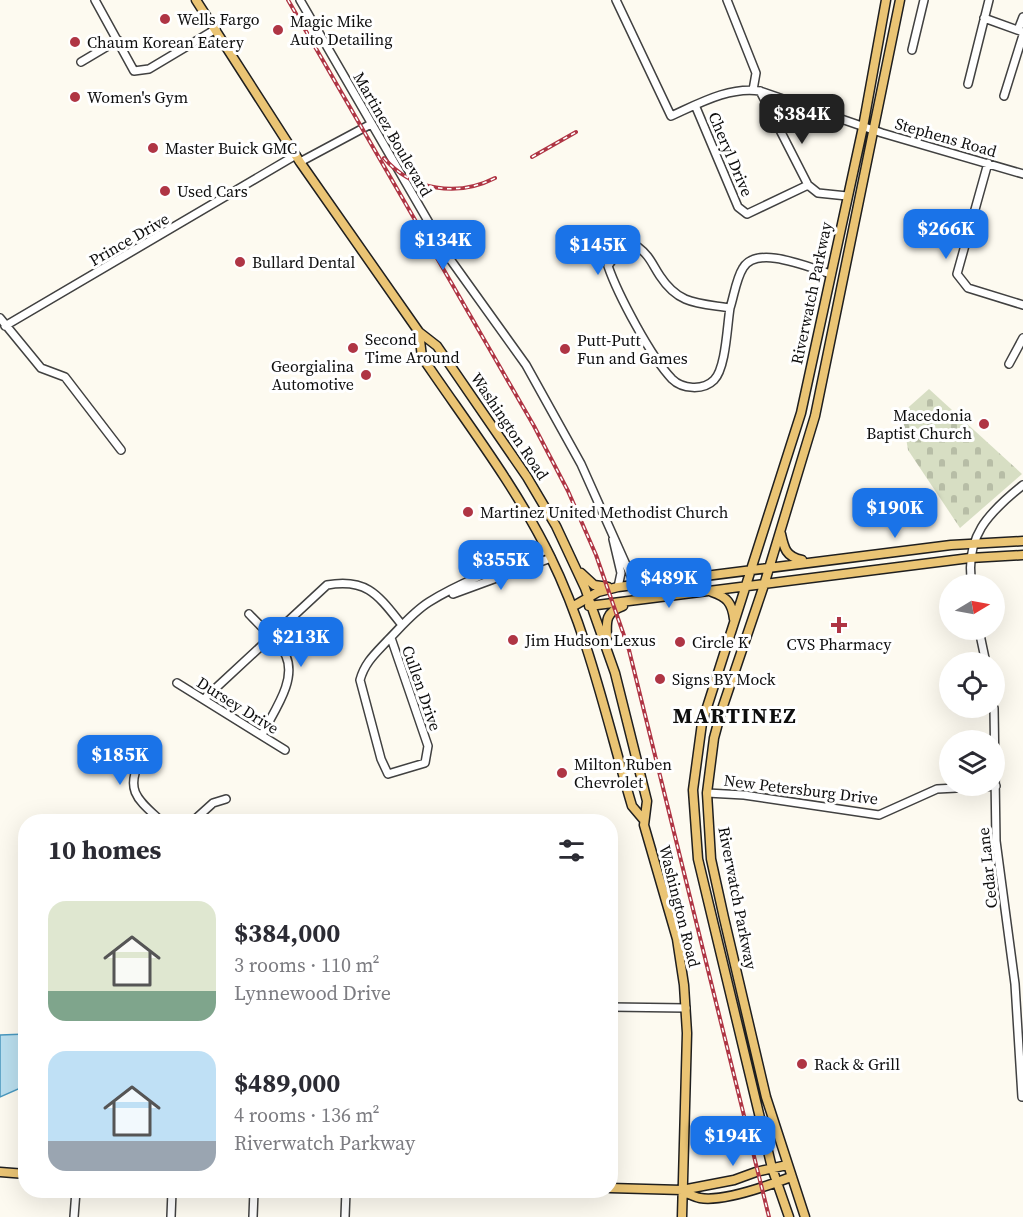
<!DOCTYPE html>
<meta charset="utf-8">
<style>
body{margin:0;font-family:"Source Serif 4",serif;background:#f7f7f7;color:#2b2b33;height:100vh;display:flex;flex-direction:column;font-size:22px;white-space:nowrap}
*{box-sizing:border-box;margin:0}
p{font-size:20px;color:#7c7c81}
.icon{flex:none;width:33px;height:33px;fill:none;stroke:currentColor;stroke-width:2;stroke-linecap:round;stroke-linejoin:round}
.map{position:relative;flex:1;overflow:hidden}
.sheet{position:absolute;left:18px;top:814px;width:600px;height:384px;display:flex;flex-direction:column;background:#fff;border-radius:24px;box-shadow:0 6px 24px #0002}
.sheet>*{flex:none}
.needle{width:39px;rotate:80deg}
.controls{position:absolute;left:939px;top:574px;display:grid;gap:12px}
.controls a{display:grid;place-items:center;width:66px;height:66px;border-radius:50%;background:#fff;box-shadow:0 6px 24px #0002;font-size:30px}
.price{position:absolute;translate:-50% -51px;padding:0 14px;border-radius:12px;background:#1a73e8;color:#fff;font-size:20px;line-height:39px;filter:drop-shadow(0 2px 3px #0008)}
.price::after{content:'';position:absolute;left:50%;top:36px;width:18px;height:14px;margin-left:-9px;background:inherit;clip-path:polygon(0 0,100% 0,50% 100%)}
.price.selected{background:#222;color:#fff}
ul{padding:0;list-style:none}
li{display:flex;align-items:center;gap:18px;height:150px;padding:0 30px}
li span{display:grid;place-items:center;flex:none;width:168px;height:120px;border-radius:18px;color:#555}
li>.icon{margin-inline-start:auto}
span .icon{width:72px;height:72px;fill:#fffc;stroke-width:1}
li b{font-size:26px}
h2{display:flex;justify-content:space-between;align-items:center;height:72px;padding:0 30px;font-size:26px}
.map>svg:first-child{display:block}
.cemetery{fill:url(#cemetery-stones)}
.water{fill:#badfef;stroke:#4998bf;stroke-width:1.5}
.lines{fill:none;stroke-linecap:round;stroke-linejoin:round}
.minor-casing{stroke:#414141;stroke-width:10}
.major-casing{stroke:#1f1f1f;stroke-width:11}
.minor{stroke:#fff;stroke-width:7}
.major{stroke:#eac474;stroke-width:8}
.rail-casing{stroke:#af3544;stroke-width:4}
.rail{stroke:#fff;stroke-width:1.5;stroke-dasharray:4.5;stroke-linecap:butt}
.poi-dot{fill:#af3544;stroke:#fff;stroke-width:2}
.labels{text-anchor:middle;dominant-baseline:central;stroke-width:6;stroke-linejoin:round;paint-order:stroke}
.poi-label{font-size:16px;fill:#0e0e0e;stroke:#fff;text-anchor:start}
.street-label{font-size:16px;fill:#0e0e0e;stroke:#fff}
.district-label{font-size:22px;font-weight:bold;letter-spacing:1.5px;fill:#0e0e0e;stroke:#fff}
</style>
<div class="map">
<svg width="1023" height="1217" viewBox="0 0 1023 1217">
<defs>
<pattern id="cemetery-stones" width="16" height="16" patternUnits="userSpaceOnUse" patternTransform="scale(1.5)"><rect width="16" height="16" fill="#d7dec3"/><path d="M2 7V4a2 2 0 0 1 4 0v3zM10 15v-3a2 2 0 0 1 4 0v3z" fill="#b7bda6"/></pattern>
</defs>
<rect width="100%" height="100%" fill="#fdfaf0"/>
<!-- cemetery -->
<path class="cemetery" d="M929 389 1022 474 960 528 908 450 902 413Z"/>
<!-- water -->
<path class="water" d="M26 1034 25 1086 0 1097V1035Z"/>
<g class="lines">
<defs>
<path id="minor" d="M95 0 134 71 149 69 216 29
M300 0 450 259 526 365 581 464 632 578 642 584
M616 0 671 116C698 104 730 86 760 91L882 133 1023 174
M727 0 756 73 753 90
M984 18 1023 32
M1018 30 1023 17
M912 50 924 0
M81 62 118 40
M968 84 989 0
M760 91 808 185 818 193 847 196
M1004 96 1023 35
M695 105 738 207 747 214 808 185
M300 162 371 124
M988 163 957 274 968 288 1023 305
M638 247C650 256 652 264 660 276 679 305 698 303 730 308 727 326 726 368 714 380 703 391 682 389 672 379 651 357 618 295 608 266L613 259Z
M730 308C734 296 736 279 743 268 757 244 810 268 831 274
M0 318 41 368 65 377 121 450
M5 326 296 155
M1009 364 1023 338
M613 539 621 573 618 587
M972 585C964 537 988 513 1023 485
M453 594 551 558
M249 614C259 625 281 644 286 656 297 681 273 712 262 735
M979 630 986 663
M391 638 428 746 425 763 388 774 381 759 360 680C365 662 376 653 388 640 401 627 413 612 429 602 464 580 508 565 547 550
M177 683 285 750
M204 699 327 585C367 578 378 595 402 625
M994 708 996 841 1015 984 1022 1097
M153 756 140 761C124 792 140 801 162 822
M707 793 744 795 879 815 937 789 996 786
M192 822 213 803 226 799
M610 1007 686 1008
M74 1217 76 1191
M171 1217 172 1191
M253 1217 254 1191
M345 1217 346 1191"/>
<path id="major" d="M196 0 300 162 419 332 437 346 527 477 556 526 585 588 615 673 647 801 644 825 677 939 684 985 687 1033 682 1217
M419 332 422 357C466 422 515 485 550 556 589 635 607 722 632 806L643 819
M781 534C784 548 786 557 802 560
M581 573 594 585 608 587
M712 592C727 597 732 603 734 619
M589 606 970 558 1023 555
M572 607 598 592 618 587 951 545 1023 541
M607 637C606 620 606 612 623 606
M0 1172 26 1174
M610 1188 682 1190 734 1180 756 1172 787 1165
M682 1191C688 1193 694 1197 700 1198 722 1202 770 1185 791 1177
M789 1217 772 1168 698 859 693 790 702 723 801 413 863 127 886 0
M805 1217 766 1097 724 918 711 859 707 793 714 738 721 712 764 585 815 416 900 0"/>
</defs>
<!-- minor casing -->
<use href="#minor" class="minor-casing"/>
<!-- major casing -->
<use href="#major" class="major-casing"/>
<!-- minor -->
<use href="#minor" class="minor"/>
<!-- major -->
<use href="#major" class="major"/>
<defs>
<path id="rail" d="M288 0 534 426 568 491 596 555 629 650 769 1217
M532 157 576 132
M384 158C412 191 458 197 495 178"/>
</defs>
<!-- rail casing -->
<use href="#rail" class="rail-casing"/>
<!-- rail -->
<use href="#rail" class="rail"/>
</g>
<!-- markers -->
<g class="poi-dot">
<circle cx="165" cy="19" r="6"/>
<circle cx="278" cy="30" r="6"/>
<circle cx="75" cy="42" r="6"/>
<circle cx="75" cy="97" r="6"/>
<circle cx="153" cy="148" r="6"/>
<circle cx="165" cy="191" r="6"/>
<circle cx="240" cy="262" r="6"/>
<circle cx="353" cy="348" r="6"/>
<circle cx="565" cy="349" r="6"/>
<circle cx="366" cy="375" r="6"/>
<circle cx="984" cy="424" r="6"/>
<circle cx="468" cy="512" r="6"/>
<path d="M836 616h6v6h6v6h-6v6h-6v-6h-6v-6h6z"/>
<circle cx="513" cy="640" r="6"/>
<circle cx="680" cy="642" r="6"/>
<circle cx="660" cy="679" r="6"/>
<circle cx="562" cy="773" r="6"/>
<circle cx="802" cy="1064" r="6"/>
</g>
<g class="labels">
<!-- poi labels -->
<g class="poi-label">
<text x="177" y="19">Wells Fargo</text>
<text x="290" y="21">Magic Mike<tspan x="290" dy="18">Auto Detailing</tspan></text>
<text x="87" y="42">Chaum Korean Eatery</text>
<text x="87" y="97">Women's Gym</text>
<text x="165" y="148">Master Buick GMC</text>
<text x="177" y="191">Used Cars</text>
<text x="252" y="262">Bullard Dental</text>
<text x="365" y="339">Second<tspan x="365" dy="18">Time Around</tspan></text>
<text x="577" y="340">Putt-Putt<tspan x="577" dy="18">Fun and Games</tspan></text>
<text x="354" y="366" text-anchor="end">Georgialina<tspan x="354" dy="18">Automotive</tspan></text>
<text x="972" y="415" text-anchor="end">Macedonia<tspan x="972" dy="18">Baptist Church</tspan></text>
<text x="480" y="512">Martinez United Methodist Church</text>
<text x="525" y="640">Jim Hudson Lexus</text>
<text x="692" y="642">Circle K</text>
<text x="839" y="644" text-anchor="middle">CVS Pharmacy</text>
<text x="672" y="679">Signs BY Mock</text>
<text x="574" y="764">Milton Ruben<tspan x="574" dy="18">Chevrolet</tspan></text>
<text x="814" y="1064">Rack &amp; Grill</text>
</g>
<!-- street labels -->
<g class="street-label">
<text transform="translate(393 134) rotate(60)">Martinez Boulevard</text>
<text transform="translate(946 137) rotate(16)">Stephens Road</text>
<text transform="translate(731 154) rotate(67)">Cheryl Drive</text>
<text transform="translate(129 239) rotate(-30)">Prince Drive</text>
<text transform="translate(811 293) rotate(-78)">Riverwatch Parkway</text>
<text transform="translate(510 426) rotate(56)">Washington Road</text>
<text transform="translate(422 688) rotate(71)">Cullen Drive</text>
<text transform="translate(238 705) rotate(32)">Dursey Drive</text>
<text transform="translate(801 789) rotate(7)">New Petersburg Drive</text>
<text transform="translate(987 868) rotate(-96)">Cedar Lane</text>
<text transform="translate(738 898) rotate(79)">Riverwatch Parkway</text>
<text transform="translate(680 906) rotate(76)">Washington Road</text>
</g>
<!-- district labels -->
<g class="district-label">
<text x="735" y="715">MARTINEZ</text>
</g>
</g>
</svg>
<div class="controls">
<a><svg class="needle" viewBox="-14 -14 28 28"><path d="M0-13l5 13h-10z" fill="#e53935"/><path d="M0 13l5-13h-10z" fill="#7c7c81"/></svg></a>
<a><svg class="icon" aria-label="locate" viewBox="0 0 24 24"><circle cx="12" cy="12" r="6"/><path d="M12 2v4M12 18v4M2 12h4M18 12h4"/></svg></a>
<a><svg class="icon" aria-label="layers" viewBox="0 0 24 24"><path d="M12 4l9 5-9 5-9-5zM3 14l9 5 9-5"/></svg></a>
</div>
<b class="price selected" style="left:802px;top:145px">$384K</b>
<b class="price" style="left:946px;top:260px">$266K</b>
<b class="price" style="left:443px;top:271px">$134K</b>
<b class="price" style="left:598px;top:276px">$145K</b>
<b class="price" style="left:895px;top:539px">$190K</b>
<b class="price" style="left:501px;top:591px">$355K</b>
<b class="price" style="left:669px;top:609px">$489K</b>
<b class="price" style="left:301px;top:668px">$213K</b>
<b class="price" style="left:120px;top:786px">$185K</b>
<b class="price" style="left:733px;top:1167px">$194K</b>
<section class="sheet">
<h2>10 homes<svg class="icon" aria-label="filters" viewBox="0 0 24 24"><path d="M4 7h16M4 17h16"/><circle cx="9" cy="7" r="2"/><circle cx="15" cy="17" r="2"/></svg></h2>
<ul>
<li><span style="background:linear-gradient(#dfe7d0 75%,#7fa58c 0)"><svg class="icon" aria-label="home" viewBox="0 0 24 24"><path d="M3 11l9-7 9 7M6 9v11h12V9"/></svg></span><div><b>$384,000</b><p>3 rooms · 110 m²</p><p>Lynnewood Drive</p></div></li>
<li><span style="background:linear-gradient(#bfe0f5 75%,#9aa5b1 0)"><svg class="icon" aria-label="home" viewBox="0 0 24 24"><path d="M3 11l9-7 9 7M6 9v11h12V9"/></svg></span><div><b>$489,000</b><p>4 rooms · 136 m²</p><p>Riverwatch Parkway</p></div></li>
</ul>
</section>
</div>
